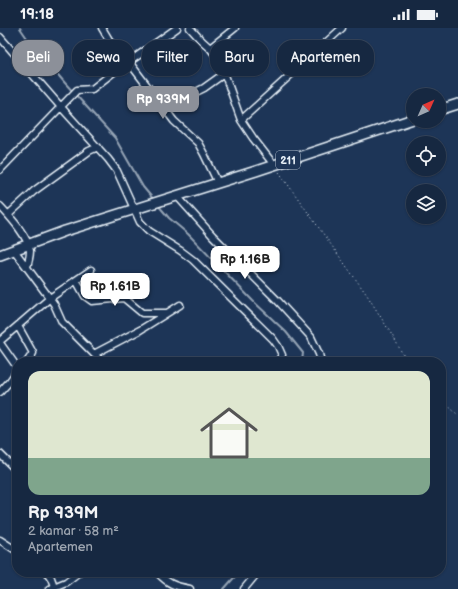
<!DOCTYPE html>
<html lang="id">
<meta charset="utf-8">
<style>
body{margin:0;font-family:"Balsamiq Sans",sans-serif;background:#23344c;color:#f1f3f6;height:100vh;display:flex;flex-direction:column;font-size:15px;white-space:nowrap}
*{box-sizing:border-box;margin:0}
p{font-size:13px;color:#9ea6b1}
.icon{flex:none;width:22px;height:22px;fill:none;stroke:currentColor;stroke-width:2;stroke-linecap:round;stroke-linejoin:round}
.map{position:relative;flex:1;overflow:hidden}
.details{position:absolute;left:12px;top:329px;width:434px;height:220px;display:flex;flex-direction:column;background:#162841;border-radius:16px;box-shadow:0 1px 3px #0004,0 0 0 1px #35445a}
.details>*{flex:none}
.top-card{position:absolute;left:12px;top:12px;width:434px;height:36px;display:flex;gap:8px}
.needle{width:26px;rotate:45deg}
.tools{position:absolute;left:406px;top:60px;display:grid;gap:8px}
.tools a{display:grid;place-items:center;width:40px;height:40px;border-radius:50%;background:#162841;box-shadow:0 1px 3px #0004,0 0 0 1px #35445a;font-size:20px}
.price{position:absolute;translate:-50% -34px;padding:0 9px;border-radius:8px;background:#fff;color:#222;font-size:13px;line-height:26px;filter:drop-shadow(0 1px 2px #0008)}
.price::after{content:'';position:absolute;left:50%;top:24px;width:12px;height:9px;margin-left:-6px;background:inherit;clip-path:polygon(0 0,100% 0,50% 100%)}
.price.current{background:#8c9099;color:#fff}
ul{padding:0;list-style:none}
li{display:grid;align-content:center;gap:8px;height:212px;padding:0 16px}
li+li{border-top:1px solid #35445a}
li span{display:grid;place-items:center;height:124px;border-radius:12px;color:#555}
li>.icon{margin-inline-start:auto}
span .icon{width:72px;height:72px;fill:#fffc;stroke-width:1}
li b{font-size:17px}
.pill{padding:0 14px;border-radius:16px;background:#162841;box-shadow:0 1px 3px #0004,0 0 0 1px #35445a;font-size:14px;line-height:36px}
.pill.current{background:#8c9099;color:#fff}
.status{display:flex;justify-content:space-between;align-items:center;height:28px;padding:0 20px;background:#162841;direction:ltr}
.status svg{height:11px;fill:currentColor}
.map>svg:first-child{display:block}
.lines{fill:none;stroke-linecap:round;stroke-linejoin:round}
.stream{stroke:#95a4b5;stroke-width:2}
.street-casing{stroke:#e8f1f8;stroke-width:9}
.primary-casing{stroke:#e8f1f8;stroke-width:12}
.path{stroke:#e8f1f8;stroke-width:1;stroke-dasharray:1 3;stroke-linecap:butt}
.street{stroke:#1d3557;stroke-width:6}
.primary{stroke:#1d3557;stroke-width:9}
.labels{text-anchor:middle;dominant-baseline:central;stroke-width:3;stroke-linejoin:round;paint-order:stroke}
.shield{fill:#1d3557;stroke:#abb9c8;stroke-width:1}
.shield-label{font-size:11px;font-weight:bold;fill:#e8f1f8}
</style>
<div class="status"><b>19:18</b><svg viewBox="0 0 49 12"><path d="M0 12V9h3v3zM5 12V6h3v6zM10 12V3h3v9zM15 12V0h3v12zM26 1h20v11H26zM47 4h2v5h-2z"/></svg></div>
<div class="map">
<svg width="458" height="561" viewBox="0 0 458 561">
<rect width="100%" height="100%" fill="#1d3557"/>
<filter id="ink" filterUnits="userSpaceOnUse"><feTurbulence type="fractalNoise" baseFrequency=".025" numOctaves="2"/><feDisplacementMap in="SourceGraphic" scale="8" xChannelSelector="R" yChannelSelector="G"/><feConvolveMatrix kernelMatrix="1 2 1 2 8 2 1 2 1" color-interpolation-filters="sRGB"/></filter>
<g filter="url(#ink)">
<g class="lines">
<!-- stream -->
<path class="stream" d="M20 0 29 13 65 55 115 110 143 159 154 172
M158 177 169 190 188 206 253 273 286 304 303 325 302 334
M224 561 239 544"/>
<defs>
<path id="street" d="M102 0 111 15 129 34 174 93 198 115 204 126 218 155
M190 0 200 11 210 20 220 33 241 92 253 110 274 137
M0 9 60 78 108 131 117 143 140 194 149 203 181 223 193 232 273 311 278 318 282 327 278 334
M210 20 235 0
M190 67 204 60 225 45
M241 92 342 0
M0 142 77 62 92 61 119 40 129 34 177 0
M177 168 213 208 278 273 311 309 319 326 321 334
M0 178C10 189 28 208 30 223 30 229 28 234 27 239
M8 187 34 163 89 123 98 119
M14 222 54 276 62 294 102 334
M76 252 85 268 92 273 124 270 142 285H167
M18 298 33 325 27 334
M0 313 50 270 91 242
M0 315 17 339
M94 326 140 302 180 277
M0 364 10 353 17 343
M0 426 17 443
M0 512 17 523
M47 544 51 550 55 561
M157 544C168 556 174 558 190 561
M49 561 66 554 79 544
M244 561 258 544"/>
<path id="primary" d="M439 82 458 76
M0 227 65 203 256 143 413 91"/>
</defs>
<!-- street casing -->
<use href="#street" class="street-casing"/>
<!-- primary casing -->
<use href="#primary" class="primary-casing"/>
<!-- path -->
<path class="path" d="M279 144 367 267 395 312 407 334
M441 371 458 387"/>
<!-- street -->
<use href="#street" class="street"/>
<!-- primary -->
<use href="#primary" class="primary"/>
</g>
</g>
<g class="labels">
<!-- shield labels -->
<rect class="shield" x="276" y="123" width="24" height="18" rx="3"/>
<g class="shield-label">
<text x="288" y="132">211</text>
</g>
</g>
</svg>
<div class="tools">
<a><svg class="needle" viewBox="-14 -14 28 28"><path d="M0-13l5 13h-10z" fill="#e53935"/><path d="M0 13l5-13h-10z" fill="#9ea6b1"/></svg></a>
<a><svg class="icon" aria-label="locate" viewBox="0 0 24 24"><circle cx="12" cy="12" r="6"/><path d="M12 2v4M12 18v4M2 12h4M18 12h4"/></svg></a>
<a><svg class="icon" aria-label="layers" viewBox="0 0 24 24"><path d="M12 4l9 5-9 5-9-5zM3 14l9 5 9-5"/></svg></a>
</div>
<b class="price current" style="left:163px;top:92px">Rp 939M</b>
<b class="price" style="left:245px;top:252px">Rp 1.16B</b>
<b class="price" style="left:115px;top:279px">Rp 1.61B</b>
<div class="top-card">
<a class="pill current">Beli</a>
<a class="pill">Sewa</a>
<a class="pill">Filter</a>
<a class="pill">Baru</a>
<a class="pill">Apartemen</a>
</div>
<section class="details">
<ul>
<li><span style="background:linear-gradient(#dfe7d0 70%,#7fa58c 0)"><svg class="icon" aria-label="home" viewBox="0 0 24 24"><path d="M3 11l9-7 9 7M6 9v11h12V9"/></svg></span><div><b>Rp 939M</b><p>2 kamar · 58 m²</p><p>Apartemen</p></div></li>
</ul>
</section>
</div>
